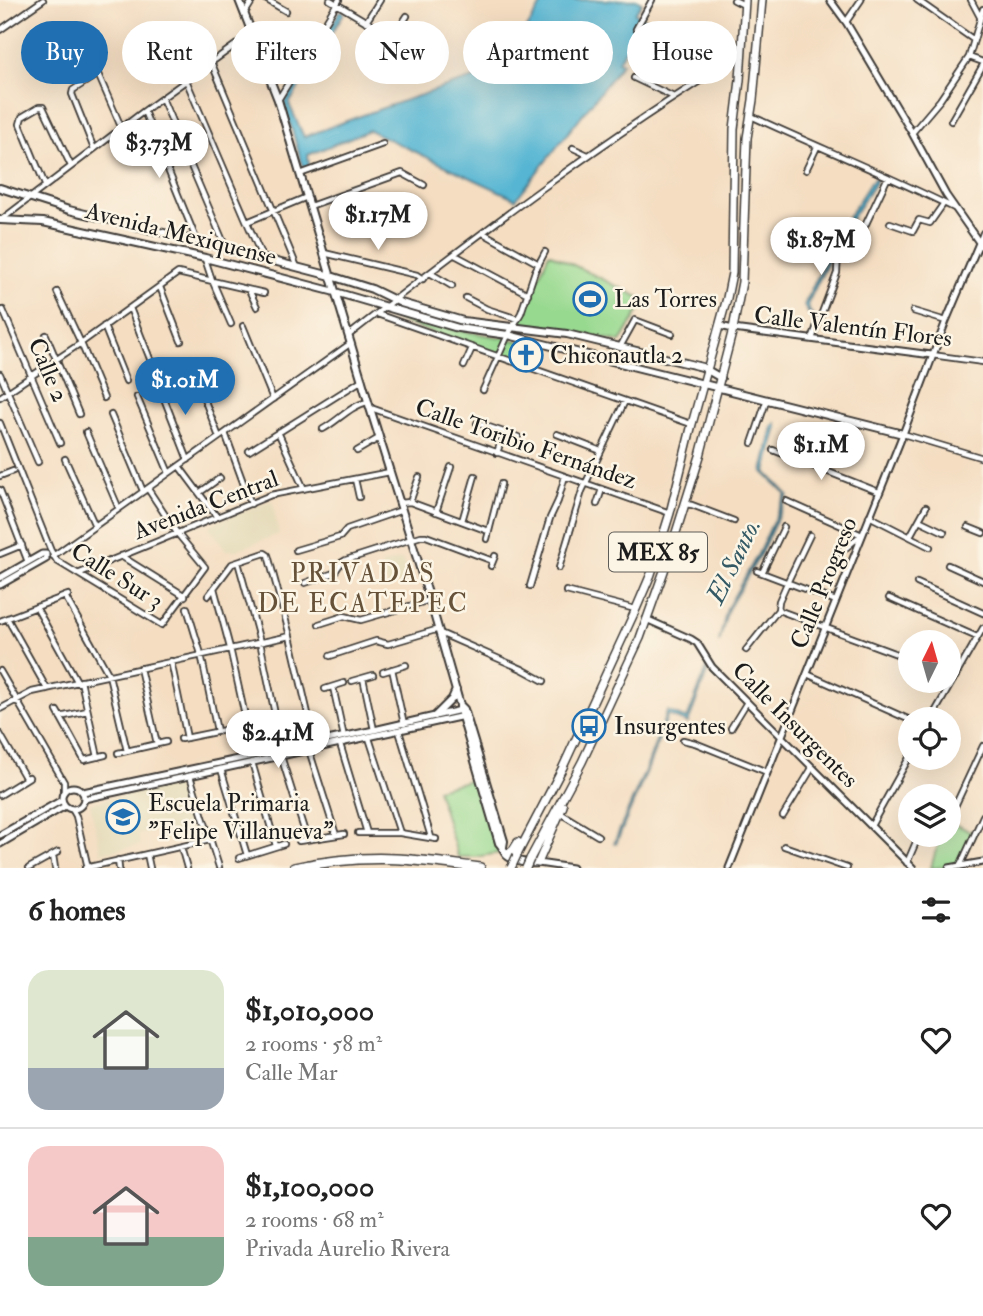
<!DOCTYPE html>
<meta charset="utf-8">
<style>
body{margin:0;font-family:"IM FELL Double Pica",serif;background:#f6f6f6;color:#222;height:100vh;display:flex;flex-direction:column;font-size:26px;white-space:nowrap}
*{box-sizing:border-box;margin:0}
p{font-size:23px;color:#767676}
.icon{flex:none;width:38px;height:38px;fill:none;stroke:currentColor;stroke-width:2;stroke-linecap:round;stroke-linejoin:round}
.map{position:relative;height:868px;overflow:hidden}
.details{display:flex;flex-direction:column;background:#fff;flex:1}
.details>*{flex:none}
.guide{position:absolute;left:21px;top:21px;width:942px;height:63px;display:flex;gap:14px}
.needle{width:46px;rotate:5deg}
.fabs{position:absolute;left:898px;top:630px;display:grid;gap:14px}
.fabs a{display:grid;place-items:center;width:63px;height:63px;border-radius:50%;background:#fff;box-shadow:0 7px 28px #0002;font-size:35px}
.price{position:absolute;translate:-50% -60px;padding:0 16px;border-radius:24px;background:#fff;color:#222;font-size:23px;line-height:46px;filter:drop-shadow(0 2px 4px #0008)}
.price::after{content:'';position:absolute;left:50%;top:42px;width:21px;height:16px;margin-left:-10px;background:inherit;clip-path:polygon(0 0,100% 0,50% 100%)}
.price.selected{background:#1f6fb2;color:#fff}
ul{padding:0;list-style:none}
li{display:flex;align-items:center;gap:21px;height:175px;padding:0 28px}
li+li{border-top:2px solid #e0e0e0}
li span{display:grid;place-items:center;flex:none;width:196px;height:140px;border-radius:21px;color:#555}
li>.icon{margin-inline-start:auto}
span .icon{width:84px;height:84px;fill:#fffc;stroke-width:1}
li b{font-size:30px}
h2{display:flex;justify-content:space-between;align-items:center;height:84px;padding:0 28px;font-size:30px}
.tag{padding:0 24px;border-radius:32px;background:#fff;box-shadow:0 7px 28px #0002;font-size:24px;line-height:63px}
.tag.selected{background:#1f6fb2;color:#fff}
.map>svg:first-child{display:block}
.built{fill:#e5dbba}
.green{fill:#98d990;stroke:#5a7a56;stroke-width:2}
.water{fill:#55b5d3;stroke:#386878;stroke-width:2}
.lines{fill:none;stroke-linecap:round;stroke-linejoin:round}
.minor-casing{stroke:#3c3935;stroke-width:8}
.tertiary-casing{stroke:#3c3935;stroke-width:9}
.secondary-casing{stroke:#3c3935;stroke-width:10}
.primary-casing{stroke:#3c3935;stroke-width:10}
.motorway-casing{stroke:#3c3935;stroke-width:12}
.minor{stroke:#fff;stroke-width:4.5}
.tertiary{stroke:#fff;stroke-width:5}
.secondary{stroke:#fff;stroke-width:6}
.primary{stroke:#fff;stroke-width:7}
.motorway{stroke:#fff;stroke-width:9}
.primary-bridge-casing{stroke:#3c3935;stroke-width:10;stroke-linecap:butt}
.primary-bridge{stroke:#fff;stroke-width:7}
.labels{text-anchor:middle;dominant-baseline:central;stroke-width:5;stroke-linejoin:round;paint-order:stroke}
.shield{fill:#fcf5e5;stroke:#5f5d58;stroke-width:2}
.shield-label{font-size:23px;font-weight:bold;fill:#1c1c1c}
.street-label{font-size:24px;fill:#1c1c1c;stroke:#fcf5e5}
.poi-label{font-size:24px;fill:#1c1c1c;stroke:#fcf5e5;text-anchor:start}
.water-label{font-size:26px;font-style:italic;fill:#335965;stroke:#fcf5e5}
.neighbourhood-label{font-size:26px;letter-spacing:2px;fill:#665139;stroke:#fcf5e5}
</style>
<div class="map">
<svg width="983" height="868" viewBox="0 0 983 868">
<rect width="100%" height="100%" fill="#fcf5e5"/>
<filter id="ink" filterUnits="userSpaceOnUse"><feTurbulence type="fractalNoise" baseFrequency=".0143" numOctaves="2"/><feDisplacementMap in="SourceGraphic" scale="14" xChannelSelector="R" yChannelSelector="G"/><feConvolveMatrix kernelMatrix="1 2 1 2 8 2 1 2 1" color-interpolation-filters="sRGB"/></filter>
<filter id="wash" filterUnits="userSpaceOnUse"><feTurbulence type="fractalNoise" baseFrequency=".00686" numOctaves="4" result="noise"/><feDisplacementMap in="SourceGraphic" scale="28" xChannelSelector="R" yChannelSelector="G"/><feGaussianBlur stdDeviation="1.57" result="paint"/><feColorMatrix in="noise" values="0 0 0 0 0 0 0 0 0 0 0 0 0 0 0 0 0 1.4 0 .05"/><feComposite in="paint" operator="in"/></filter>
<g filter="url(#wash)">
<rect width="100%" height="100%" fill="#f4ddc1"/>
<!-- built -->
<path class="built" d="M272 500 279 534 234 551 232 549 227 551 208 526Z
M402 559 408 574 401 583 388 587 381 565Z
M176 784 194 838 178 842 177 838 159 842 156 831 138 835 141 845 101 853 90 803Z"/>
<!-- green -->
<path class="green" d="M549 253 645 300 621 342 568 331 519 324Z
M389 313 457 330 505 338 530 344 522 361 430 332 386 316Z
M474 779 500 853 475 857H458L437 789Z
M949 822 975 833 959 866 931 868 935 853 943 835H948Z"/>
<!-- water -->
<path class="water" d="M544 0H638L642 3 635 13 646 19 618 61 622 63 615 73 516 199 369 130 308 155 309 166 303 167 284 103 340 11H343L344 13 289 104 304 137C369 112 435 89 502 70Z
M877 176 878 178 840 236 808 303 809 310 817 322 813 333 814 322 804 306 806 301 837 235 870 183Z
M776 423 777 427 766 472 788 495 760 555 728 609 719 642 727 608 758 554 786 494 763 472 773 426Z
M708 665 707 673 688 723 668 715 647 771 616 844 614 843 647 766 667 711 687 719Z"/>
</g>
<g filter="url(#ink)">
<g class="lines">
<defs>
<path id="minor" d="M267 0 286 11
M330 0 407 46
M734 0 744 5
M917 0 974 40
M971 0 980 17
M245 13 253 0
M366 22 380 0
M846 22 861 0
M636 29 652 0
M0 30 43 0
M393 38 407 16
M969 57 983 62
M212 64 297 267
M634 78 674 97
M186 80 262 257
M698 81 696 78 701 63
M162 98 226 248
M278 100 339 0
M144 111 197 241
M751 116C818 147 887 175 954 208
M951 121 983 65
M912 133 940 100 969 57 983 9
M573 148 588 155
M94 149 72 94 73 90 98 74 122 129
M806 170 817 147
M300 174 383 144
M45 185 20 124 22 117 39 107H43L71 166
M310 206 402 173 424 185
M1 220 144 111 252 33
M247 222 307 197
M890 223 913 231 919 220 930 223 944 203
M864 228 888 177
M483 233 539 264
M979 243 983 233
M324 253 417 275 423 279
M455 255 528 294
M205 259 212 280 231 324
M430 273 452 286
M160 287 181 341
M249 290 257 307
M57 292 81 343 104 398
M466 298 487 309 518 319
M130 308 152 364
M3 310 60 443
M913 311 946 321
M377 314 691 424
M104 326 126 381
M243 326 273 399
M46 335 79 414
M349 335C475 237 603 139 740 56
M812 339 837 273 838 252 851 227
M620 347 635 320 672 334
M932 355 983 362
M464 366 472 348
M0 374 38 462
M158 383 188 460
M483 390 508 335 521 313 535 271 545 252
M203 396 219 437
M0 397 81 343 178 273 264 293
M137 397 169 473
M371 408 670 513
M111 415 143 491
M0 423 51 551 57 561 162 625 205 567 177 533 148 489
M477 423 518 437
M323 429C338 421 351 405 368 402
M86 432 119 509
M278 432 304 489
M225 433 251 504
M557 434 601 451
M903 434 983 458
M752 443 767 399
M773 450 879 492
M249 451 362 380
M357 451 379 438
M497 453 504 432
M65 459 95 526
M179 466 217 517
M0 476 13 471
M355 479 359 497
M0 490 28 562
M199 493 220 478
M786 501 862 535
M410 502 419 477
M400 503 410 502 488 531
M597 504 602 489
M685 504 692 505 734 521
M436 512 451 467
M869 516 930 547
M919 520 944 532
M462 521 475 476
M968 527 983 533
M910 536 926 507
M487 539 501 484
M296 550 340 537 347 529 402 510
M840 553 861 535
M0 554 22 545
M53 556 351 343
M121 556 185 596
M238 562 260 642 276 719
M948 565 983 581
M491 566 495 556
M559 568 582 491 625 401
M757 571 836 601
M80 573 271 495 390 472
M762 573 784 527
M305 583 334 573 341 563 346 560 421 536H426L493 561
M917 583 983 613
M530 586 550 518 558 501 565 476
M214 588 230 648 247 725
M566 591 635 609
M65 596 109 675 127 751
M208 596 232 564 265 553 268 555 290 636 315 744
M889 598 977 637
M36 607 77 681
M187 608 201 654 217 731
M778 610 910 659
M7 618 47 689
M0 621 68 595
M319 624 344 616 361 620 430 600
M440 633 522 669 544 681
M746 650 778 610 779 601 787 583 810 535
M330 656 376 641 388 644 439 629
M171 661 187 738
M140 668 157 744
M392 669 404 724
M0 671 64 782V790
M383 672 406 665
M948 673 956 676
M807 674 910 720
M363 678 374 730
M81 681 98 757
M352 681 373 675
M333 687 344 737
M325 689 344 683
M0 709 32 692 290 636
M57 711 84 760 105 755
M60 717 87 711
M931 719 983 628
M239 727 284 717
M731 728 747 702
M399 731 431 837
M0 734 26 779
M369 738 400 833
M181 739 225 730
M683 740 695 743 767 772
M340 744 367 833
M309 750 336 835
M118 753 166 742
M281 756 307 839
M252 762 276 846
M221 769 247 855
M190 776 219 867
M0 795 29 777
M72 809 76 816 88 868
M560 813 598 836
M783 816 812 768
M949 819 983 746
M871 826 910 756
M358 833H400L436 839
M299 841 344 834
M784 846 847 868
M181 847 187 868
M147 854 150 868
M53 855 55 868
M239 858 284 844
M118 860 119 868
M907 863 919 835
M960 866 983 816
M29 868 58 852
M85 868 210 840"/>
<path id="tertiary" d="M830 0 846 22 912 133 946 195 983 248
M720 326 733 329 932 355
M0 578 42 554H46V559L0 585
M646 619 691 639 697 643 712 667 913 868
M62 798a11 11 0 1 1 22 0a11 11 0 1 1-22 0Z
M83 792 374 730 461 710
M84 799 464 716
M0 835 62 800
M0 844 65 806
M538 863 572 868
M729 868 903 434 946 321 979 243
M949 868 983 862"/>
<path id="secondary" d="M239 0 278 100 370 408 430 600 460 705V710L499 843C503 847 505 854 509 857 516 862 530 864 538 863
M0 188 69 210 197 241 331 276 372 289 401 303 463 321 567 334 702 367 721 378
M0 220 43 222 205 258 335 292 458 328 508 335 903 434
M460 705 464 709 504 841 503 847
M435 716 452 699 456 690"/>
<path id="primary" d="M507 855 513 850 518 842
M517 855 563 767 636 609 651 574 670 513 692 424 727 298 732 273 734 129 740 80 745 0
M530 859 582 762 640 638 664 571 700 456 733 329 742 282 747 138 753 100 762 0
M538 863 563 806"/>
<path id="motorway" d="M294 868C362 853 412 858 480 868"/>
</defs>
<!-- minor casing -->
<use href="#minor" class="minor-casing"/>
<!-- tertiary casing -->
<use href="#tertiary" class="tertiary-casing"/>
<!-- secondary casing -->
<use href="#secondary" class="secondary-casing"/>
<!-- primary casing -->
<use href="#primary" class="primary-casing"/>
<!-- motorway casing -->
<use href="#motorway" class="motorway-casing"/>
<!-- minor -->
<use href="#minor" class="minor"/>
<!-- tertiary -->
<use href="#tertiary" class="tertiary"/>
<!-- secondary -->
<use href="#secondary" class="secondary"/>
<!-- primary -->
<use href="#primary" class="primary"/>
<!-- motorway -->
<use href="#motorway" class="motorway"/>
<defs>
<path id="primary-bridge" d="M511 868 517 855
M526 868 530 859"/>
</defs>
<!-- primary-bridge casing -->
<use href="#primary-bridge" class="primary-bridge-casing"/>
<!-- primary-bridge -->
<use href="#primary-bridge" class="primary-bridge"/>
</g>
</g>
<!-- icons -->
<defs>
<symbol id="stadium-ring" viewBox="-11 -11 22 22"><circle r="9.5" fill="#fcf5e5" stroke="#1f6fb2" stroke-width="1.5"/><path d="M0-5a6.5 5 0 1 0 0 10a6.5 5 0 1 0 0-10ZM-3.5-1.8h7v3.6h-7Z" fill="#1f6fb2"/></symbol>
<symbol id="church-ring" viewBox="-11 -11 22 22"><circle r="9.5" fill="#fcf5e5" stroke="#1f6fb2" stroke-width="1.5"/><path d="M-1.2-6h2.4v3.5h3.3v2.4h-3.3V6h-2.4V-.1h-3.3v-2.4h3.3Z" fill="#1f6fb2"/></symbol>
<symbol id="bus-ring" viewBox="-11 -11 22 22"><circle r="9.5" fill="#fcf5e5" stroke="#1f6fb2" stroke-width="1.5"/><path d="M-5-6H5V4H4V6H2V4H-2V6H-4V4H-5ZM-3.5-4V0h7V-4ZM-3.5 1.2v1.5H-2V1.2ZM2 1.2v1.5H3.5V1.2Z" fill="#1f6fb2"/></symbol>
<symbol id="school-ring" viewBox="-11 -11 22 22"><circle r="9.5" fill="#fcf5e5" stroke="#1f6fb2" stroke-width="1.5"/><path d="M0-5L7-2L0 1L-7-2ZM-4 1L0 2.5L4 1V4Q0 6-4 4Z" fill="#1f6fb2"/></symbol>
</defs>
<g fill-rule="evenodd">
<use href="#stadium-ring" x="571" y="280" width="38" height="38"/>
<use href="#church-ring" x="507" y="336" width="38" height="38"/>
<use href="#bus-ring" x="570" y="707" width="38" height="38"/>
<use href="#school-ring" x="104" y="798" width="38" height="38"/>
</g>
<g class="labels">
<!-- shield labels -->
<rect class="shield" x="609" y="532.5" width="98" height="39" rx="5"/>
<g class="shield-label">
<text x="658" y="552">MEX 85</text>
</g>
<!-- street labels -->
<g class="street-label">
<text transform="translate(181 234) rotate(14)">Avenida Mexiquense</text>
<text transform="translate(853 327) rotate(7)">Calle Valentín Flores</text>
<text transform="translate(48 370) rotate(67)">Calle 2</text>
<text transform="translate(526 444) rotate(19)">Calle Toribio Fernández</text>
<text transform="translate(206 505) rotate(-21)">Avenida Central</text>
<text transform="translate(117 576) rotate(32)">Calle Sur 3</text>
<text transform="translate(824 583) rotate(-68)">Calle Progreso</text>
<text transform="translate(795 725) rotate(45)">Calle Insurgentes</text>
</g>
<!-- poi labels -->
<g class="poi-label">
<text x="614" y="299">Las Torres</text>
<text x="550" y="355">Chiconautla 2</text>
<text x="614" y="726">Insurgentes</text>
<text x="148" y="803">Escuela Primaria<tspan x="148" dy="28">"Felipe Villanueva"</tspan></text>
</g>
<!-- water labels -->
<g class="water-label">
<text transform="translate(734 561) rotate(-64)">El Santo.</text>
</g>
<!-- neighbourhood labels -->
<g class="neighbourhood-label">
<text x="363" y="574">PRIVADAS<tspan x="363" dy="30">DE ECATEPEC</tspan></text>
</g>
</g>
</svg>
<div class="fabs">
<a><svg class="needle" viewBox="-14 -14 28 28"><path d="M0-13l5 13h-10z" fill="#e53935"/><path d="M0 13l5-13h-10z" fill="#767676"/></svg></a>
<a><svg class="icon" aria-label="locate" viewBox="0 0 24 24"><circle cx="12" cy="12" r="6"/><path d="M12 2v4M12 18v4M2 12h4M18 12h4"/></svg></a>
<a><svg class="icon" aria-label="layers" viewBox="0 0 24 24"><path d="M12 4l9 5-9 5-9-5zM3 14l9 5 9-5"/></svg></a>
</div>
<b class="price" style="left:159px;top:180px">$3.73M</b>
<b class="price" style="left:378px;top:252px">$1.17M</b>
<b class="price" style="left:821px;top:277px">$1.87M</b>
<b class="price selected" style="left:185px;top:417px">$1.01M</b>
<b class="price" style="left:821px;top:482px">$1.1M</b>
<b class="price" style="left:278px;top:770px">$2.41M</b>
<div class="guide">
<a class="tag selected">Buy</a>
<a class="tag">Rent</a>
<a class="tag">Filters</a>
<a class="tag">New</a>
<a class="tag">Apartment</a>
<a class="tag">House</a>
</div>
</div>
<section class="details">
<h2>6 homes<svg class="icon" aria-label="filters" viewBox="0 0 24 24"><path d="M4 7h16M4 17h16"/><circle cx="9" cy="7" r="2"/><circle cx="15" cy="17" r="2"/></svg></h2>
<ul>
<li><span style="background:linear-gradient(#dfe7d0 70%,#9aa5b1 0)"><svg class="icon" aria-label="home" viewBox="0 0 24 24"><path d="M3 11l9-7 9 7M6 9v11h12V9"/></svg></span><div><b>$1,010,000</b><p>2 rooms · 58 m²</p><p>Calle Mar</p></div><svg class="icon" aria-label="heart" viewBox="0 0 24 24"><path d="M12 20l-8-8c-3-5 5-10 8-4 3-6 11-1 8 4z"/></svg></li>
<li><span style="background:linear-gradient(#f6c9c9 65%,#7fa58c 0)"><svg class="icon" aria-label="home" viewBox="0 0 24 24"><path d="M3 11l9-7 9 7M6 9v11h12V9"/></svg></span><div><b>$1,100,000</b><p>2 rooms · 68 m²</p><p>Privada Aurelio Rivera</p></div><svg class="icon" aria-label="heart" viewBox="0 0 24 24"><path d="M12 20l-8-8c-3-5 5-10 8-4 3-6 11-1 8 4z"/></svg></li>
</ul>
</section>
